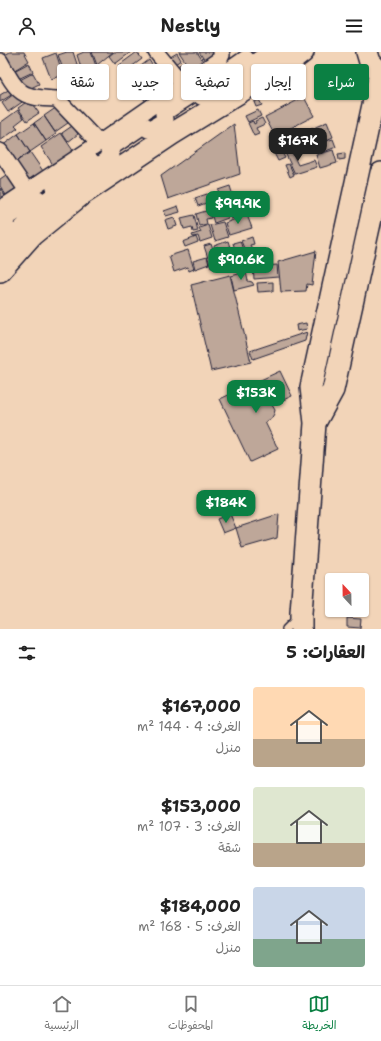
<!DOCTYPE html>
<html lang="ar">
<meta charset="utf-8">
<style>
body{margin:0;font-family:"Shantell Sans","Playpen Sans Arabic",sans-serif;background:#f2f2f2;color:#222;direction:rtl;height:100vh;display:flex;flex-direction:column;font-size:15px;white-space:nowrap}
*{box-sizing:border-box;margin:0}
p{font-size:13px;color:#767676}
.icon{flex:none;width:22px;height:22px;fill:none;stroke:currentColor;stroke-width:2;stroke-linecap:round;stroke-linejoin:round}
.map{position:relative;height:577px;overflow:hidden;direction:ltr}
.panel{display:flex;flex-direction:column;background:#fff;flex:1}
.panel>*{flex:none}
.hud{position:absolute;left:12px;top:12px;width:357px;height:36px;direction:rtl;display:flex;gap:8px}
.needle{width:26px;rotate:338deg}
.controls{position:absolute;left:325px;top:521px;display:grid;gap:8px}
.controls a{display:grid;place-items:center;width:44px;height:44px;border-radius:4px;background:#fff;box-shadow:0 1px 3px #0004;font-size:20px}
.price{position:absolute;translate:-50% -34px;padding:0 9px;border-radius:8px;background:#0b8043;color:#fff;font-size:13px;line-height:26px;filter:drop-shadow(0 1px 2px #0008)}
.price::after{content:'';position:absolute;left:50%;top:24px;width:12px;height:9px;margin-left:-6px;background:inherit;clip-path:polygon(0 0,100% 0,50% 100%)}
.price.active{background:#222;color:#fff}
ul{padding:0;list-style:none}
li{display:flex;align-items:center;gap:12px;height:100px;padding:0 16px}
li span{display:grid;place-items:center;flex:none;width:112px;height:80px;border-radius:4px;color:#555}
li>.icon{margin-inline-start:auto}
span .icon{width:48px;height:48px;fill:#fffc;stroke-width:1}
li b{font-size:17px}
h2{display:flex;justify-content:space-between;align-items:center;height:48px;padding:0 16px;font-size:17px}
.chip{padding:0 14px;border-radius:4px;background:#fff;box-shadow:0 1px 3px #0004;font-size:14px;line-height:36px}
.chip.active{background:#0b8043;color:#fff}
header{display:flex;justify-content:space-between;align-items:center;height:52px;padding:0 16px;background:#fff;font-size:18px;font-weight:700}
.tabs{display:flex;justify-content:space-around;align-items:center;height:56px;border-top:1px solid #e0e0e0;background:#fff;font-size:11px;color:#767676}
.tabs a{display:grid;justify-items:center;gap:2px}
.tabs .active{color:#0b8043}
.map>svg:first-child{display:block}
.building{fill:#bea799;stroke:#22223b}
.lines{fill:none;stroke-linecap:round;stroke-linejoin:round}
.lane-casing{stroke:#22223b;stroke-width:10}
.street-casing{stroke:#22223b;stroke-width:18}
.secondary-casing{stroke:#22223b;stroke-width:24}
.lane{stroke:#f2d4b8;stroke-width:7}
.street{stroke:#f2d4b8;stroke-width:15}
.secondary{stroke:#f2d4b8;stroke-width:21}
</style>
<header><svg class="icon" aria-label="menu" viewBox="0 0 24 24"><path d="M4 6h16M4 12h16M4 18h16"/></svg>Nestly<svg class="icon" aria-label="person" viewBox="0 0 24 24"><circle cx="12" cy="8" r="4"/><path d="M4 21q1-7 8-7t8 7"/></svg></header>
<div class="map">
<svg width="381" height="577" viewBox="0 0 381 577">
<rect width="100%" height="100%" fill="#f2d4b8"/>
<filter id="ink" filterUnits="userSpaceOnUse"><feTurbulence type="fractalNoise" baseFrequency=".025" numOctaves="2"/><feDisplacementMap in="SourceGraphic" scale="8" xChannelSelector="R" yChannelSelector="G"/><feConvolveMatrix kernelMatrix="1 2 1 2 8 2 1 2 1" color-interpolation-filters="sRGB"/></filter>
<g filter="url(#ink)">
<!-- building -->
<path class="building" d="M10 0H24L29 9 10 21 1 5Z
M67 0H73L79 18 65 23 58 3Z
M84 0H91L96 14 82 19 77 3Z
M92 0H113L97 13Z
M114 0H131L115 12 109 4Z
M137 0 142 7 123 21 118 14Z
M179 0H197L205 12 192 20Z
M199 0H215L216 2 205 9Z
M56 1 63 23 51 27 43 6Z
M177 1 181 8 172 14 167 7Z
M149 8 154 16 132 33 126 25Z
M184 10 190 19 180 26 174 16Z
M29 11 33 20 16 28 12 20Z
M159 15 173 32 148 52 134 35Z
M33 21 39 32 23 40 18 29Z
M10 37 13 42 0 50V43Z
M18 39 25 48 8 60 2 51Z
M304 45 314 64 275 84 265 65Z
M29 48 39 61 27 69 18 56Z
M259 48 262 53 256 55 254 50Z
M57 55 68 71 55 80 44 64Z
M18 58 24 66 15 73 18 76 0 89V71Z
M258 58 261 64 248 70 245 64Z
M44 64 56 82 46 89 34 71Z
M262 66 265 72 256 76 259 82 254 84 248 71 253 69 254 72 256 71 255 69Z
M327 70 333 85 317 92 311 77Z
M34 71 46 89 30 100 18 82Z
M234 72 240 122 168 147 161 124Z
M72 74 78 82 68 90 62 81Z
M61 81 74 100 54 114 41 95Z
M18 82 30 100 14 111 2 94Z
M333 87 336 95 321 101 318 92Z
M288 92 298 113 314 108 317 115 295 122 282 94Z
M279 95 285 106 278 109 273 99Z
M333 98 337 111 320 116 316 103Z
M30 100 43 119 27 130 14 111Z
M345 101V107L339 108 338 102Z
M289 112 294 123 290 125 285 113Z
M9 121 18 135 6 143 0 134V127Z
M230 134 233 144 221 148 218 138Z
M0 136 5 143 0 147Z
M207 142 209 150 198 154 195 146Z
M243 149 247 161 231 167 226 155Z
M178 154 180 160 166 164 164 159Z
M224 154 228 166 214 171 210 158Z
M209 158 211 166 206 167 207 172 199 174 196 162Z
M194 163 198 179 193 180 192 175 184 177 181 166Z
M247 163 252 176 229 183 225 171Z
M174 165 177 174 168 177 165 168Z
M223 170 228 185 215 189 210 173Z
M208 173 212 186 200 190 198 184 193 185 192 183 201 180 199 176Z
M196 185 198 190 185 195 183 190Z
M252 185 254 192 250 193 253 199 246 201 241 189Z
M228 189 234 208 221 212 214 194Z
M240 189 246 207 239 210 233 191Z
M211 192 218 212 211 215 204 194Z
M188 198 194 217 189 219 188 215 174 220 169 204Z
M316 199 312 233 307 232 306 239 281 240 278 210Z
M207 205 209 212 195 217 193 209Z
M277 213 278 225 254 227 253 215Z
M246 220 248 229 252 230 254 233 234 238 231 224Z
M230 223 251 310 211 319 191 233Z
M273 230V239L258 240 257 231Z
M306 271 307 277 297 279 296 273Z
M307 280 305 289 253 307 250 299Z
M280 319 292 344 272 353 275 358 274 362 271 367 265 370 278 397 250 410 220 347Z
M230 462 236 476 223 481 217 467Z
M279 462 277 486 242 496 236 476Z
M347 566 361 567 360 576 347 575Z"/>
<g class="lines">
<defs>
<path id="lane" d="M286 577 297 566"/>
<path id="street" d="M156 0 184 34
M0 9C18 41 19 46 57 47L99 91 220 7 222 3 221 0
M210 42 280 0
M0 99 27 139 99 91
M0 157 27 139
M0 181 8 176 3 169 38 146 42 151 57 140 54 135 92 109 96 115 112 104 108 98 145 73 148 78 166 67 163 62 197 40 201 45 217 35 213 29 246 6 250 13 269 0
M0 199C29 162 69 138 108 112"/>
<path id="secondary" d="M367 0 370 10 381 21
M0 219 32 183 81 143 172 82 294 7 303 0
M315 371 333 338 381 121
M301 577V561L315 371 311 335 380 21"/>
</defs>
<!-- lane casing -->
<use href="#lane" class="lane-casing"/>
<!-- street casing -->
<use href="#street" class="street-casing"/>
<!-- secondary casing -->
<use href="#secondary" class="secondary-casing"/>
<!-- lane -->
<use href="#lane" class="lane"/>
<!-- street -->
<use href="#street" class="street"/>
<!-- secondary -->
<use href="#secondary" class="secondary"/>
</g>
</g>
</svg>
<div class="controls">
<a><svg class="needle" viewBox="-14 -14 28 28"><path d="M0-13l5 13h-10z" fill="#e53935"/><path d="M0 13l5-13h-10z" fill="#767676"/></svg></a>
</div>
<b class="price active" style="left:298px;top:110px">$167K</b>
<b class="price" style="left:238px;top:173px">$99.9K</b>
<b class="price" style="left:241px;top:229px">$90.6K</b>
<b class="price" style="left:256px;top:362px">$153K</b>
<b class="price" style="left:226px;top:472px">$184K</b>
<div class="hud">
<a class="chip active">شراء</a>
<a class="chip">إيجار</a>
<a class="chip">تصفية</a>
<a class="chip">جديد</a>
<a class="chip">شقة</a>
</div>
</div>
<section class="panel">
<h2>العقارات: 5<svg class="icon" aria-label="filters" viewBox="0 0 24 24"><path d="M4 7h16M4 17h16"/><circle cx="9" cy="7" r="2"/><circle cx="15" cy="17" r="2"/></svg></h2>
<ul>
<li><span style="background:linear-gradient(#ffd9b3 65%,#b9a48a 0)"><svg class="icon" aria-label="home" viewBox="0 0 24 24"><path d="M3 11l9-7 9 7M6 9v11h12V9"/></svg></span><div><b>$167,000</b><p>الغرف: 4 · 144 m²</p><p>منزل</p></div></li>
<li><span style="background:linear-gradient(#dfe7d0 70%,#b9a48a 0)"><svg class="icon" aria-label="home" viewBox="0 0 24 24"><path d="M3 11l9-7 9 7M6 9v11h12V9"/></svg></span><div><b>$153,000</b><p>الغرف: 3 · 107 m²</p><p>شقة</p></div></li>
<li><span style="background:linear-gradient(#c9d6e8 65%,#7fa58c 0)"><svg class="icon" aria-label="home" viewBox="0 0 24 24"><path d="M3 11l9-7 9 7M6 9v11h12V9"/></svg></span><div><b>$184,000</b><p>الغرف: 5 · 168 m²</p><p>منزل</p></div></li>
</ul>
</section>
<nav class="tabs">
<a class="active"><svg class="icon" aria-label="map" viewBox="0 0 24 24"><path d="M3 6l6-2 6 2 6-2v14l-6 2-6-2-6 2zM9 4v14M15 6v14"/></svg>الخريطة</a>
<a><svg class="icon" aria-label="saved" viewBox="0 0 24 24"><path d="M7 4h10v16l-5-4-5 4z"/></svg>المحفوظات</a>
<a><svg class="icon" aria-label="home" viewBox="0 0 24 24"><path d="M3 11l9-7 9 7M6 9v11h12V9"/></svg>الرئيسية</a>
</nav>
